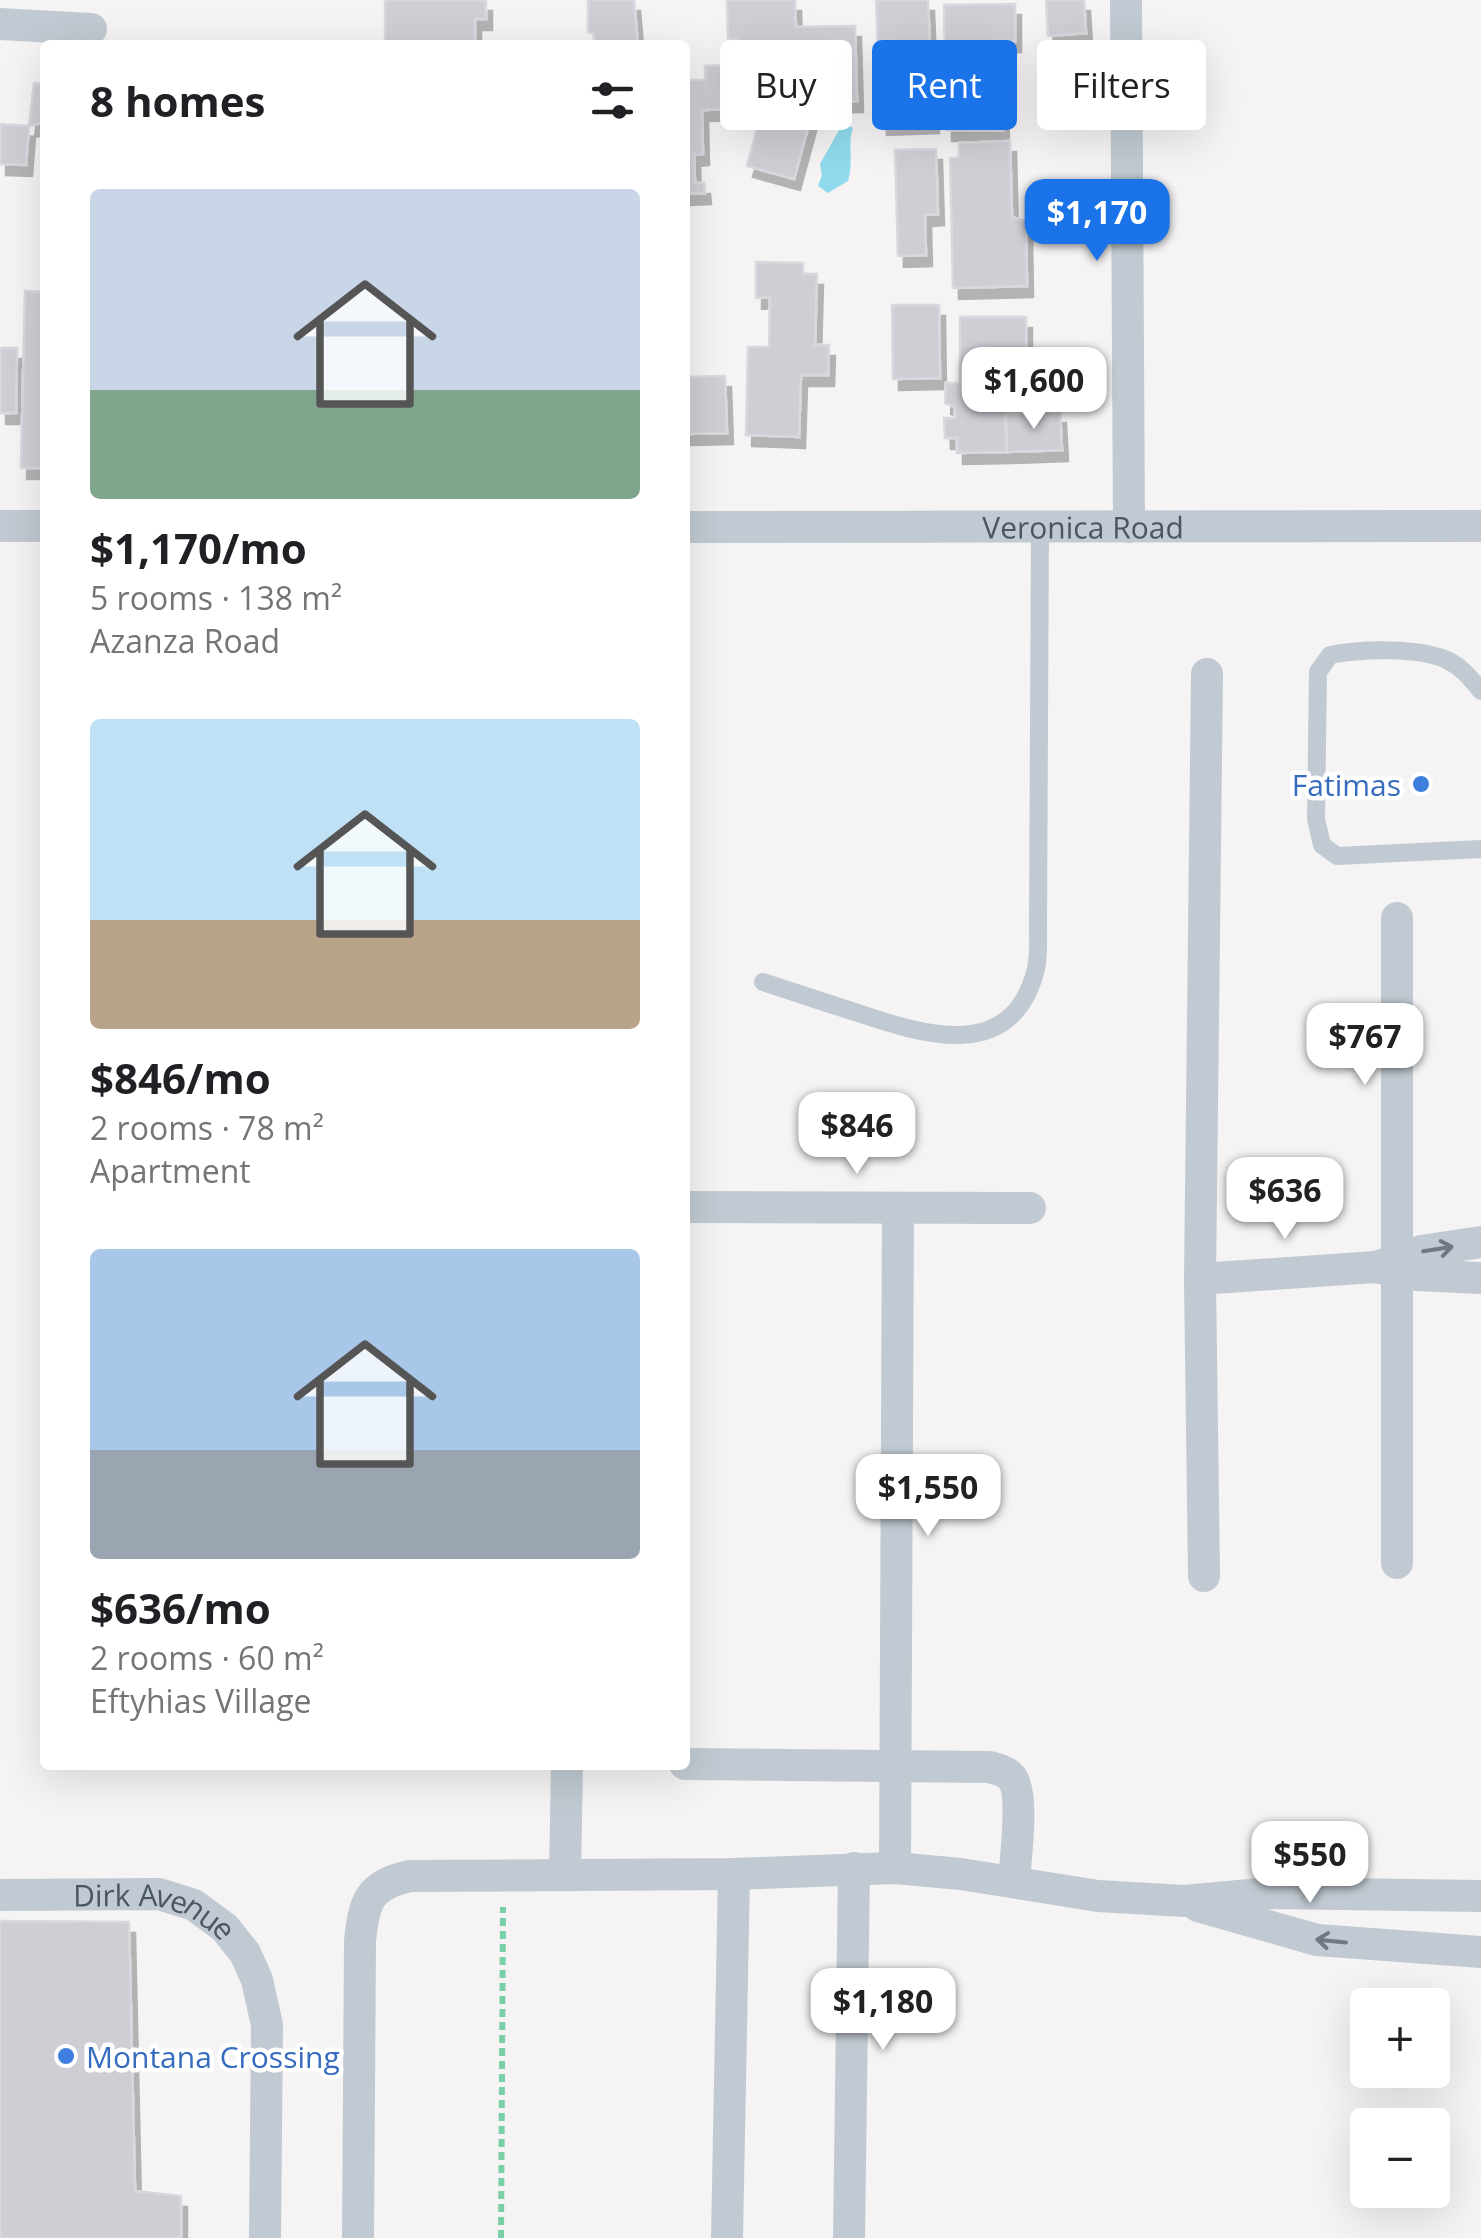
<!DOCTYPE html>
<meta charset="utf-8">
<style>
body{margin:0;font-family:"Open Sans",sans-serif;background:#f2f2f2;color:#202124;height:100vh;display:flex;flex-direction:column;font-size:38px;white-space:nowrap}
*{box-sizing:border-box;margin:0}
p{font-size:32px;color:#757577}
.icon{flex:none;width:55px;height:55px;fill:none;stroke:currentColor;stroke-width:2;stroke-linecap:round;stroke-linejoin:round}
.map{position:relative;flex:1;overflow:hidden}
.sheet{position:absolute;left:40px;top:40px;width:650px;height:1730px;display:flex;flex-direction:column;background:#fff;border-radius:10px;box-shadow:0 10px 40px #0002}
.sheet>*{flex:none}
.top-card{position:absolute;left:720px;top:40px;width:610px;height:90px;display:flex;gap:20px}
.controls{position:absolute;left:1350px;top:1988px;display:grid;gap:20px}
.controls a{display:grid;place-items:center;width:100px;height:100px;border-radius:10px;background:#fff;box-shadow:0 10px 40px #0002;font-size:50px}
.price{position:absolute;translate:-50% -85px;padding:0 22px;border-radius:20px;background:#fff;color:#222;font-size:32px;line-height:65px;filter:drop-shadow(0 2px 5px #0008)}
.price::after{content:'';position:absolute;left:50%;top:60px;width:30px;height:22px;margin-left:-15px;background:inherit;clip-path:polygon(0 0,100% 0,50% 100%)}
.price.selected{background:#1a73e8;color:#fff}
ul{padding:0;list-style:none}
li{display:grid;align-content:center;gap:20px;height:530px;padding:0 50px}
li span{display:grid;place-items:center;height:310px;border-radius:10px;color:#555}
li>.icon{margin-inline-start:auto}
span .icon{width:180px;height:180px;fill:#fffc;stroke-width:1}
li b{font-size:42px}
h2{display:flex;justify-content:space-between;align-items:center;height:120px;padding:0 50px;font-size:42px}
.pill{padding:0 35px;border-radius:10px;background:#fff;box-shadow:0 10px 40px #0002;font-size:35px;line-height:90px}
.pill.selected{background:#1a73e8;color:#fff}
.map>svg:first-child{display:block}
.water{fill:#90daee}
.building{fill:#cdcfd5;stroke:#d7d9de;stroke-width:2.5;filter:url(#shadow)}
.lines{fill:none;stroke-linecap:round;stroke-linejoin:round}
.path{stroke:#7ad0a6;stroke-width:6;stroke-dasharray:8 5;stroke-linecap:butt}
.service{stroke:#c1cad2;stroke-width:18}
.minor{stroke:#c1cad2;stroke-width:32}
.oneway{stroke:#6e7983}
.shop-dot{fill:#3f7fe0;stroke:#fff;stroke-width:4}
.labels{text-anchor:middle;dominant-baseline:central;stroke-width:9;stroke-linejoin:round;paint-order:stroke}
.street-label{font-size:30px;fill:#4a5661;stroke:#fff}
.shop-label{font-size:30px;fill:#366cbe;stroke:#fff;text-anchor:end}
</style>
<div class="map">
<svg width="1481" height="2238" viewBox="0 0 1481 2238">
<defs>
<filter id="shadow"><feDropShadow dx="6" dy="11" stdDeviation="0" flood-color="#0004"/></filter>
</defs>
<rect width="100%" height="100%" fill="#f5f3f3"/>
<!-- water -->
<path class="water" d="M843 123 853 128C847 142 854 161 848 181L828 193 818 186 822 175 820 164Z
M1066 181 1069 237 1037 239 1034 183Z"/>
<!-- building -->
<path class="building" d="M385 0H486V19H475V45H385Z
M588 0H634L638 45H594V34L588 32Z
M727 0H795L796 27 855 26 857 101 815 102 794 179 747 166 768 87 763 70 739 71 734 65 738 39H728Z
M876 0H928L933 122 881 124Z
M1046 0H1084L1086 33 1048 36Z
M1015 4V41L1001 42 1003 130H946L944 5Z
M734 65 735 109 702 110 703 154 694 155 695 183H704L705 193 685 194V80H705V66Z
M34 83 45 84V122L29 126Z
M0 124 29 126 26 165 0 164Z
M1010 141 1012 217 1026 221 1027 286 953 288 950 158H959V143Z
M936 149 938 214 925 215 926 255 898 256 895 150Z
M756 262 803 263V274H817L815 345H829L828 375H801L799 437 746 435 748 347H769L770 297 756 298Z
M25 291 45 292V468H21Z
M892 305H939L940 378 893 379Z
M960 317H1026V368H1005L1007 452 957 453V438H945L944 418H955V407L945 403 946 383H960Z
M0 348H17L16 413H0Z
M725 376 727 433 685 434V377Z
M1060 412 1062 450 1007 452 1005 414Z
M0 1921 129 1922 135 2191 181 2196V2238H0Z"/>
<g class="lines">
<!-- path -->
<path class="path" d="M501 2238 503 1907"/>
<!-- service -->
<path class="service" d="M1481 691C1471 679 1462 667 1447 660 1419 647 1360 649 1330 655L1318 672 1316 819 1322 845 1337 856 1481 849
M763 982C794 992 826 1003 858 1013 924 1035 1012 1064 1036 969 1039 955 1038 937 1038 923L1040 527"/>
<!-- minor -->
<g class="minor">
<path d="M1126 0 1129 527"/>
<path d="M0 24 91 29"/>
<path d="M0 526H45"/>
<path id="s1" d="M685 527 1481 526"/>
<path d="M1397 918V1563"/>
<path d="M685 1207 1030 1208"/>
<path d="M1379 1266 1421 1251 1481 1242"/>
<path d="M1200 1279 1375 1267 1417 1275 1481 1278"/>
<path d="M1204 1576 1200 1279 1207 674"/>
<path d="M685 1764 989 1767C996 1769 1006 1771 1011 1777 1025 1792 1015 1861 1014 1882"/>
<path d="M895 1868 898 1208"/>
<path d="M565 1875 567 1765"/>
<path id="s2" d="M0 1895 159 1894 194 1905 225 1928 245 1953 257 1980 267 2025 265 2238"/>
<path d="M1198 1906 1317 1940 1481 1952"/>
<path d="M358 2238 360 1941C364 1901 369 1885 410 1876L734 1874 895 1868 961 1874 1098 1896 1184 1901 1271 1893 1481 1896"/>
<path d="M727 2238 734 1874"/>
<path d="M849 2238 854 1868"/>
</g>
</g>
<!-- one-way arrows -->
<defs><path id="oneway-shaft" d="M-6 0H5M1.5-3L5.5 0L1.5 3" fill="none" stroke-width="1.6" stroke-linecap="round" stroke-linejoin="round" transform="scale(2.5)"/></defs>
<g class="oneway">
<use href="#oneway-shaft" transform="translate(1438 1249) rotate(-9)"/>
<use href="#oneway-shaft" transform="translate(1331 1941) rotate(-174)"/>
</g>
<!-- markers -->
<g class="shop-dot">
<circle cx="1421" cy="784" r="10"/>
<circle cx="66" cy="2056" r="10"/>
</g>
<g class="labels">
<!-- street labels -->
<g class="street-label">
<text stroke="none"><textPath href="#s1" startOffset="398">Veronica Road</textPath></text>
<text stroke="none"><textPath href="#s2" startOffset="158">Dirk Avenue</textPath></text>
</g>
<!-- shop labels -->
<g class="shop-label">
<text x="1401" y="784">Fatimas</text>
<text x="86" y="2056" text-anchor="start">Montana Crossing</text>
</g>
</g>
</svg>
<div class="controls">
<a>+</a>
<a>−</a>
</div>
<b class="price selected" style="left:1097px;top:264px">$1,170</b>
<b class="price" style="left:1034px;top:432px">$1,600</b>
<b class="price" style="left:1365px;top:1088px">$767</b>
<b class="price" style="left:857px;top:1177px">$846</b>
<b class="price" style="left:1285px;top:1242px">$636</b>
<b class="price" style="left:928px;top:1539px">$1,550</b>
<b class="price" style="left:1310px;top:1906px">$550</b>
<b class="price" style="left:883px;top:2053px">$1,180</b>
<div class="top-card">
<a class="pill">Buy</a>
<a class="pill selected">Rent</a>
<a class="pill">Filters</a>
</div>
<section class="sheet">
<h2>8 homes<svg class="icon" aria-label="filters" viewBox="0 0 24 24"><path d="M4 7h16M4 17h16"/><circle cx="9" cy="7" r="2"/><circle cx="15" cy="17" r="2"/></svg></h2>
<ul>
<li><span style="background:linear-gradient(#c9d6e8 65%,#7fa58c 0)"><svg class="icon" aria-label="home" viewBox="0 0 24 24"><path d="M3 11l9-7 9 7M6 9v11h12V9"/></svg></span><div><b>$1,170/mo</b><p>5 rooms · 138 m²</p><p>Azanza Road</p></div></li>
<li><span style="background:linear-gradient(#bfe0f5 65%,#b9a48a 0)"><svg class="icon" aria-label="home" viewBox="0 0 24 24"><path d="M3 11l9-7 9 7M6 9v11h12V9"/></svg></span><div><b>$846/mo</b><p>2 rooms · 78 m²</p><p>Apartment</p></div></li>
<li><span style="background:linear-gradient(#a9c7e8 65%,#9aa5b1 0)"><svg class="icon" aria-label="home" viewBox="0 0 24 24"><path d="M3 11l9-7 9 7M6 9v11h12V9"/></svg></span><div><b>$636/mo</b><p>2 rooms · 60 m²</p><p>Eftyhias Village</p></div></li>
</ul>
</section>
</div>
